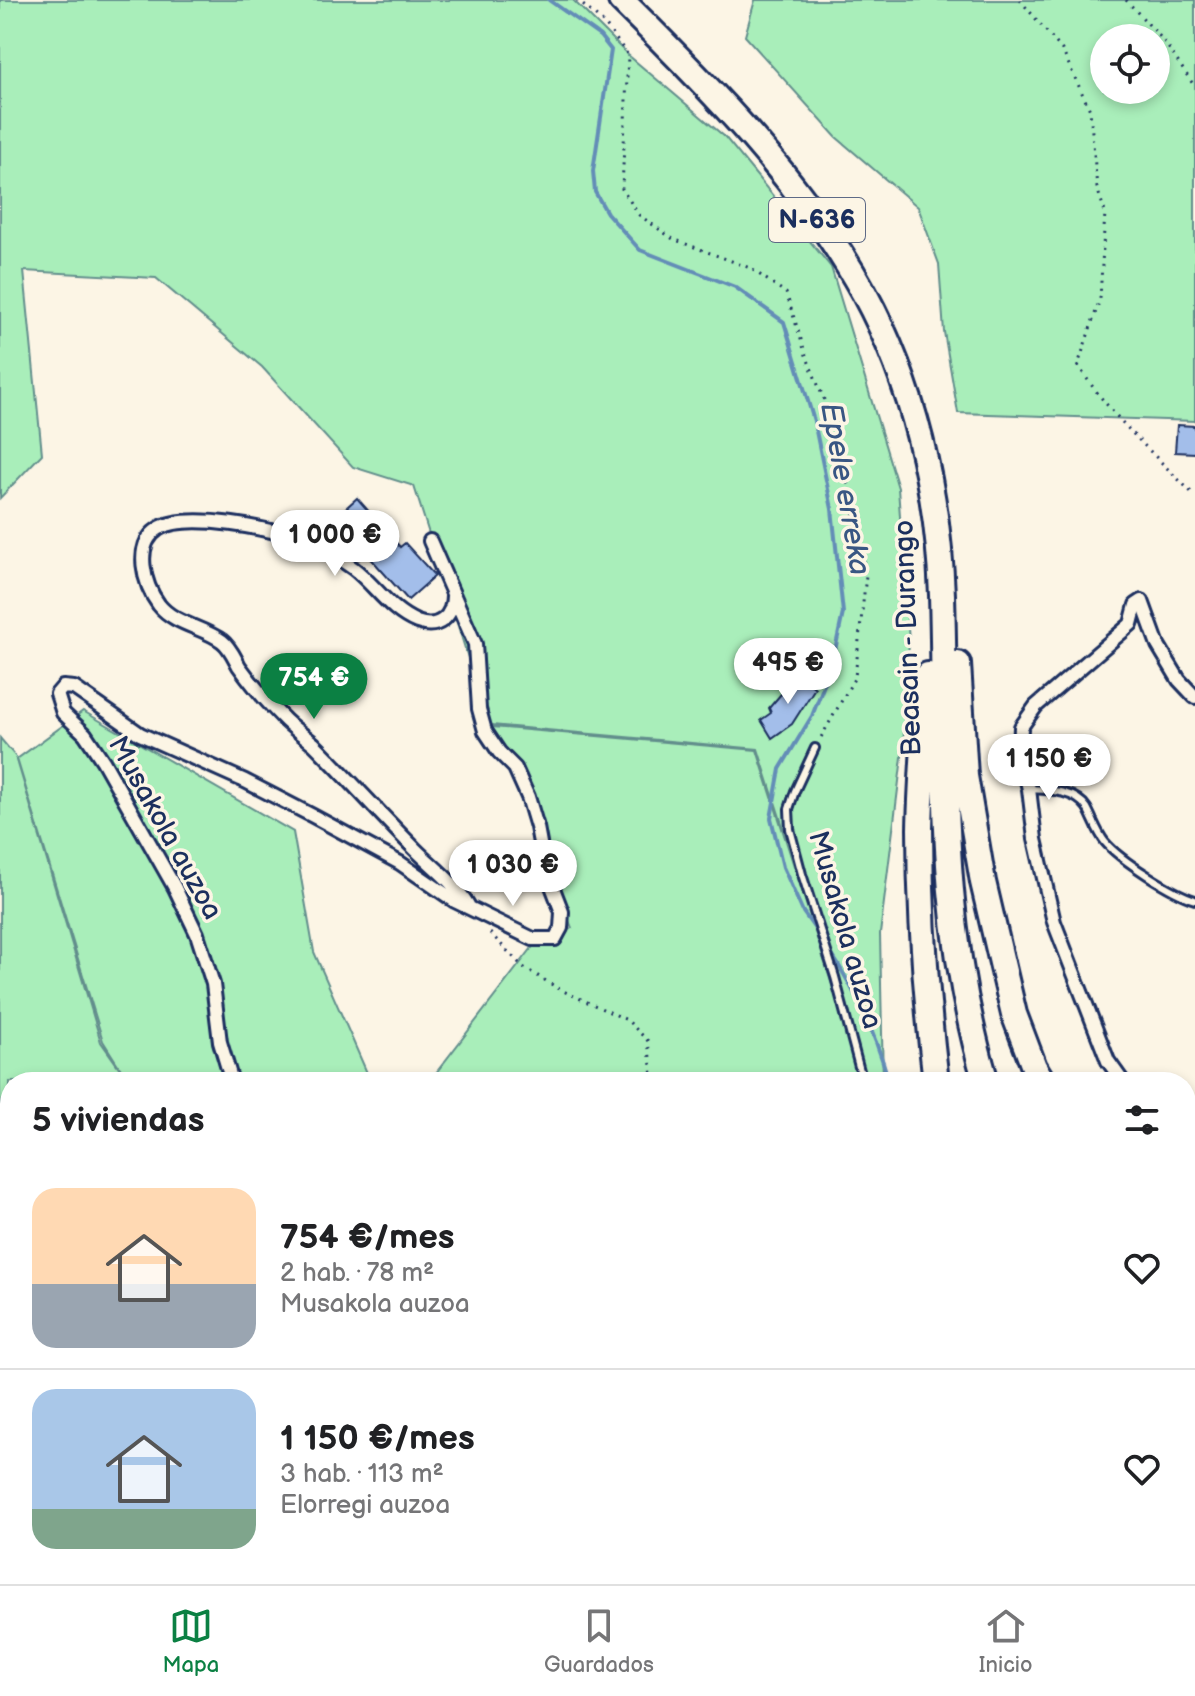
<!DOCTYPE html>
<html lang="es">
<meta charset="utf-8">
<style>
body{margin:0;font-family:"Balsamiq Sans",sans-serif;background:#f6f6f6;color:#202124;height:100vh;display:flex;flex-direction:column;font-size:30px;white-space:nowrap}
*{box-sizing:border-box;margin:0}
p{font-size:26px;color:#757577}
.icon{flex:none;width:44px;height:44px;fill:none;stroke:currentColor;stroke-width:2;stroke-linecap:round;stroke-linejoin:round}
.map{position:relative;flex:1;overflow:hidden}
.drawer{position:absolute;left:0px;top:1072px;width:1196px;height:512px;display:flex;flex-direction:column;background:#fff;border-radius:32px 32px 0 0;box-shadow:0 4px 12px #0003}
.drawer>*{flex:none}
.controls{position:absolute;left:1090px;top:24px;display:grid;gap:16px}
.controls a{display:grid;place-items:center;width:80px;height:80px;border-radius:50%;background:#fff;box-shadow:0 4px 12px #0003;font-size:40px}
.price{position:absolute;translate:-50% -68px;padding:0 18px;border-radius:28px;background:#fff;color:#222;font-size:26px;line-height:52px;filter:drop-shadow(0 2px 4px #0008)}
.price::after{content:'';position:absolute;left:50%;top:48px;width:24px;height:18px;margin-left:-12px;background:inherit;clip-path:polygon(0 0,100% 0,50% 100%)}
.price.selected{background:#0b8043;color:#fff}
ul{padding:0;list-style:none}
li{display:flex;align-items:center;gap:24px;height:200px;padding:0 32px}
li+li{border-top:2px solid #e0e0e0}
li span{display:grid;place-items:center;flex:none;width:224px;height:160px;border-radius:24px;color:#555}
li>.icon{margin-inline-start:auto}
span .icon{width:96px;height:96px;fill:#fffc;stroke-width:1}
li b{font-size:34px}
h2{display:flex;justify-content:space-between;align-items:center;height:96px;padding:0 32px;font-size:34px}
.dock{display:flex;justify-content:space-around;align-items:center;height:112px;border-top:2px solid #e0e0e0;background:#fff;font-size:22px;color:#757577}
.dock a{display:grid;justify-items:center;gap:4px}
.dock .selected{color:#0b8043}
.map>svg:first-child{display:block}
.built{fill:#e1e4e6}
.green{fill:#a9eeba;stroke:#628e8c;stroke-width:2;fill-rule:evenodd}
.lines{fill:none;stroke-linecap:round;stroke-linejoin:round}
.stream{stroke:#648db7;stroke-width:4}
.building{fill:#a3beea;stroke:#1b2f5e;stroke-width:2}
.lane-casing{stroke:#1b2f5e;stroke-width:12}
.street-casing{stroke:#1b2f5e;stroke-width:18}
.primary-casing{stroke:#1b2f5e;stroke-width:26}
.highway-casing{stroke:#1b2f5e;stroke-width:30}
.path{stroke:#1b2f5e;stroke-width:3;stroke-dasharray:2 6;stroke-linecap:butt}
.lane{stroke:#fcf5e5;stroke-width:6}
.street{stroke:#fcf5e5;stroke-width:12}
.primary{stroke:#fcf5e5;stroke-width:20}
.highway{stroke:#fcf5e5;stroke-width:24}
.labels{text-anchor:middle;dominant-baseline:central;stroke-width:7;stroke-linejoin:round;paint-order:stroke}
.shield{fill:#fcf5e5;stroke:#5e6a86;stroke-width:2}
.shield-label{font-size:26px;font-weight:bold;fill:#1b2f5e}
.street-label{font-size:28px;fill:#1b2f5e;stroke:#fcf5e5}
.water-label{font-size:30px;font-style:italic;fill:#395683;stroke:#fcf5e5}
</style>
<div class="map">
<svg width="1195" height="1584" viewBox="0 0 1195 1584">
<rect width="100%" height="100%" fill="#fcf5e5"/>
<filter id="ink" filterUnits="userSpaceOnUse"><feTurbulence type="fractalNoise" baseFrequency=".0125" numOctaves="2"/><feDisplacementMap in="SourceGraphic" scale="16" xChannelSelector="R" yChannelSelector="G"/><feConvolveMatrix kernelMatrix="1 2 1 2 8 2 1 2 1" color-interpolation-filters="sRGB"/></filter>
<g filter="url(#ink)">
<!-- built -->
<path class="built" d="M394 1574H734L762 1584H384Z"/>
<!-- green -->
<path class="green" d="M0 0H573L628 55 725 137 831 267 898 488 909 641 903 749 880 934 883 1082H865L758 749 492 725 490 728 414 486 353 467 262 367 156 278 24 271 42 454 0 498Z
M755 0H1195V421L958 413 944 332 939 264 918 207 836 137 745 36ZM1156 38V90H1104V38Z
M83 711 293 832 314 952 371 1082H10V1468L0 1476V738L16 757 101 1042 127 1079 103 1041 17 759Z
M492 727 757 750 863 1082H429L535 944 572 928Z"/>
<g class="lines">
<!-- stream -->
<path class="stream" d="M549 0 600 36 611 50 593 171 595 192 607 213 640 250 735 287 784 322 814 421 832 509 843 613 832 664 812 716 780 769 771 818 783 867 803 912 820 936
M827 947C856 990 875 1032 889 1082
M1193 1522 1195 1525"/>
</g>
<!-- building -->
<path class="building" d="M1177 425 1195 426V453L1175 452Z
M357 498 400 547 405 543 435 576 408 600 366 553 359 559 328 524Z
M799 673 815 688 792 724 772 738 761 720 771 713 769 708Z"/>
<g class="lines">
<defs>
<path id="lane" d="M815 748 795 791 789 809 790 829 802 874 835 977 863 1082
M1029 789C1048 790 1075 790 1087 808 1093 819 1097 832 1105 842 1120 860 1172 893 1195 900
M631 1574 663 1584
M413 1584 422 1574"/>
<path id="street" d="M453 596C453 617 438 630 417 622 390 611 375 585 353 568 338 557 322 548 305 541 275 529 186 511 158 529 133 545 144 585 159 605 174 624 203 627 222 641 230 647 234 657 239 666 252 684 266 701 282 717 291 727 304 735 314 744 348 778 380 814 415 849 433 867 455 883 468 905
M232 1082 220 1042 213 984 197 934 175 888 103 761 85 734 63 713 57 694 63 687 74 688 140 734 245 781 313 816 400 863 455 901 533 939H555L561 928 562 912 544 865 537 827 528 797 515 768 499 752 485 731 479 709 475 644 430 541
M1123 1082 1108 1061 1054 922 1035 839 1029 789 1020 753 1021 727 1036 706 1131 624 1136 605 1142 601 1158 645 1179 680 1195 697
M1186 1139 1195 1146
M1186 1242 1189 1217 1195 1203
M1186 1251 1187 1267 1195 1284"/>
<path id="primary" d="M775 1574 805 1584
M342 1584 350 1574
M366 1584 375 1574
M923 1584 949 1574
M955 1584 970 1574"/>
<path id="highway" d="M621 0C710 88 803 182 864 293 914 385 938 491 942 595 947 763 937 918 986 1082
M958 664 965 776 983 882 1014 1014 1034 1067 1043 1082
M928 675C926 726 921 778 920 829 920 914 926 998 936 1082
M1186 1322 1195 1325
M1186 1361 1189 1363
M1186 1384 1195 1393
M1186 1406 1195 1415
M1193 1465 1195 1466
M1186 1487 1195 1491"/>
</defs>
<!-- lane casing -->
<use href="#lane" class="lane-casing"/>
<!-- street casing -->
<use href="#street" class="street-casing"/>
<!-- primary casing -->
<use href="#primary" class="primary-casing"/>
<!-- highway casing -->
<use href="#highway" class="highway-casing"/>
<!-- path -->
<path class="path" d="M577 0 604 23 628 55 622 189 639 215 673 239 750 268 786 293 806 355 837 432 866 575 855 677 819 741
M1020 0 1062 50 1090 110 1097 188 1105 212 1100 299 1078 365C1109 415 1154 454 1195 496
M1126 0 1163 40 1195 87
M490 933 523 967 561 990 627 1020 648 1041 653 1082"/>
<!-- lane -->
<use href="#lane" class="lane"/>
<!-- street -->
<use href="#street" class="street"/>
<!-- primary -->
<use href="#primary" class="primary"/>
<!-- highway -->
<use href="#highway" class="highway"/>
</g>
</g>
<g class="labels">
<!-- shield labels -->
<rect class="shield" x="769" y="198" width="96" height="44" rx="6"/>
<g class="shield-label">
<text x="817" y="220">N-636</text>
</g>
<!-- street labels -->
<g class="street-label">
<text transform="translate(908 638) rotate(-92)">Beasain - Durango</text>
<text transform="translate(165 828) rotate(61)">Musakola auzoa</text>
<text transform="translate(845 930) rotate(74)">Musakola auzoa</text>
</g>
<!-- water labels -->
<g class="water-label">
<text transform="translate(845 489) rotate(80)">Epele erreka</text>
</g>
</g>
</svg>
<div class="controls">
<a><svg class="icon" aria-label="locate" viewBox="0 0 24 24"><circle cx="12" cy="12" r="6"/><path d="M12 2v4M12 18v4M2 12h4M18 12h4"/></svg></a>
</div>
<b class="price" style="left:335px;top:578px">1 000 €</b>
<b class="price" style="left:788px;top:706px">495 €</b>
<b class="price selected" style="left:314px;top:721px">754 €</b>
<b class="price" style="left:1049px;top:802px">1 150 €</b>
<b class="price" style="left:513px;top:908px">1 030 €</b>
<section class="drawer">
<h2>5 viviendas<svg class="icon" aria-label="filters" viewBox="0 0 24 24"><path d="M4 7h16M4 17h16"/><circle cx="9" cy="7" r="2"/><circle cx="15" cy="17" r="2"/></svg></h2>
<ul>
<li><span style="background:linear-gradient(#ffd9b3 60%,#9aa5b1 0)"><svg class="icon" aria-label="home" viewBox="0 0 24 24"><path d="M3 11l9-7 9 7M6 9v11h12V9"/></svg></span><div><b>754 €/mes</b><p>2 hab. · 78 m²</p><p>Musakola auzoa</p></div><svg class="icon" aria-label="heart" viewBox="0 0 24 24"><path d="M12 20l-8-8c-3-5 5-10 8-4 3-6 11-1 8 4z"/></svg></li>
<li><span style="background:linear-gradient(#a9c7e8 75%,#7fa58c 0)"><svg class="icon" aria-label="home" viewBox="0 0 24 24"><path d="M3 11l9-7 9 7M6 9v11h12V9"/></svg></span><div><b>1 150 €/mes</b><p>3 hab. · 113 m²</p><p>Elorregi auzoa</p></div><svg class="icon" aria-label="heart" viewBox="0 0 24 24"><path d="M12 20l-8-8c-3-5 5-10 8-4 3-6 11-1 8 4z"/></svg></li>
</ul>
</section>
</div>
<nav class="dock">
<a class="selected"><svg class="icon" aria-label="map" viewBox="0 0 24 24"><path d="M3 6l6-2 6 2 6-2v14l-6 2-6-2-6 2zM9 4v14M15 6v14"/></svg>Mapa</a>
<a><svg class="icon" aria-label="saved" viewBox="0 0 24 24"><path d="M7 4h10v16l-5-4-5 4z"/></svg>Guardados</a>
<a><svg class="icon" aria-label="home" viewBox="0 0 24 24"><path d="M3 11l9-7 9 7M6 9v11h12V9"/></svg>Inicio</a>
</nav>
